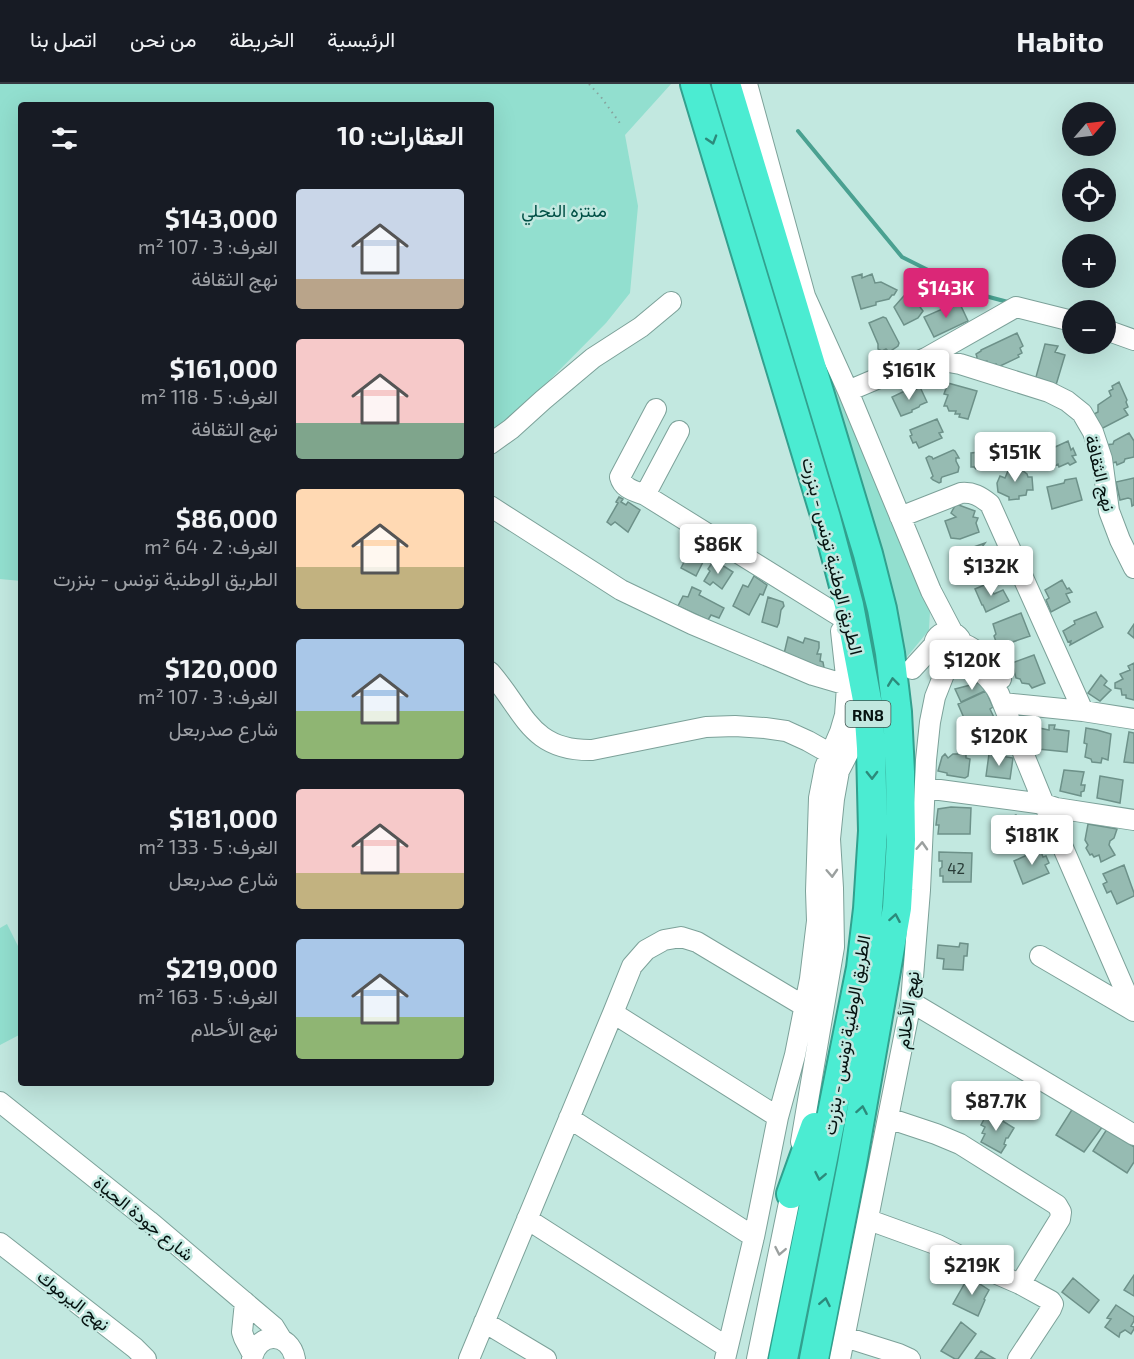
<!DOCTYPE html>
<html lang="ar">
<meta charset="utf-8">
<style>
body{margin:0;font-family:"Exo 2",Vazirmatn,sans-serif;background:#20242c;color:#f1f3f6;direction:rtl;height:100vh;display:flex;flex-direction:column;font-size:22px;white-space:nowrap}
*{box-sizing:border-box;margin:0}
p{font-size:20px;color:#9ea1a6}
.icon{flex:none;width:33px;height:33px;fill:none;stroke:currentColor;stroke-width:2;stroke-linecap:round;stroke-linejoin:round}
.map{position:relative;flex:1;overflow:hidden;direction:ltr}
.details{position:absolute;left:18px;top:18px;width:476px;height:984px;display:flex;flex-direction:column;background:#171b24;border-radius:6px;box-shadow:0 6px 24px #0002;direction:rtl}
.details>*{flex:none}
.needle{width:39px;rotate:62deg}
.buttons{position:absolute;left:1062px;top:18px;display:grid;gap:12px}
.buttons a{display:grid;place-items:center;width:54px;height:54px;border-radius:50%;background:#171b24;box-shadow:0 6px 24px #0002;font-size:30px}
.price{position:absolute;translate:-50% -51px;padding:0 14px;border-radius:6px;background:#fff;color:#222;font-size:20px;line-height:39px;filter:drop-shadow(0 2px 3px #0008)}
.price::after{content:'';position:absolute;left:50%;top:36px;width:18px;height:14px;margin-left:-9px;background:inherit;clip-path:polygon(0 0,100% 0,50% 100%)}
.price.active{background:#db2777;color:#fff}
ul{padding:0;list-style:none}
li{display:flex;align-items:center;gap:18px;height:150px;padding:0 30px}
li span{display:grid;place-items:center;flex:none;width:168px;height:120px;border-radius:6px;color:#555}
li>.icon{margin-inline-start:auto}
span .icon{width:72px;height:72px;fill:#fffc;stroke-width:1}
li b{font-size:26px}
h2{display:flex;justify-content:space-between;align-items:center;height:72px;padding:0 30px;font-size:26px}
header{display:flex;align-items:center;gap:36px;box-sizing:border-box;height:84px;padding:0 30px;background:#171b24;border-bottom:2px solid #363941}
header strong{font-size:28px}
nav{display:flex;gap:33px;margin-inline-start:auto;font-size:21px}
.map>svg:first-child{display:block}
.green{fill:#92dfcf}
.lines{fill:none;stroke-linecap:round;stroke-linejoin:round}
.stream{stroke:#4aa191;stroke-width:4}
.building{fill:#96bbb2;stroke:#6d9189;stroke-width:1.5}
.minor-casing{stroke:#7ca199;stroke-width:22}
.highway-casing{stroke:#32a08e;stroke-width:32}
.path{stroke:#86a49e;stroke-width:2;stroke-dasharray:1.5 4.5;stroke-linecap:butt}
.minor{stroke:#fff;stroke-width:20}
.highway{stroke:#4becd2;stroke-width:28}
.oneway{stroke:#2c8a7b}
.oneway2{stroke:#9ba09f}
.labels{text-anchor:middle;dominant-baseline:central;stroke-width:5;stroke-linejoin:round;paint-order:stroke}
.number-label{font-size:15px;fill:#293c38}
.shield{fill:#c2e8e0;stroke:#3e524e;stroke-width:1.5}
.shield-label{font-size:16px;font-weight:bold;fill:#051210}
.park-label{font-size:18px;fill:#004f45;stroke:#c2e8e0}
.street-label{font-size:18px;fill:#051210;stroke:#c2e8e0}
</style>
<header>
<strong>Habito</strong>
<nav><a>الرئيسية</a><a>الخريطة</a><a>من نحن</a><a>اتصل بنا</a></nav>
</header>
<div class="map">
<svg width="1134" height="1275" viewBox="0 0 1134 1275">
<rect width="100%" height="100%" fill="#c2e8e0"/>
<!-- green -->
<path class="green" d="M0 0H671L625 51 638 122 630 209 606 239 507 339 491 349 490 21H21V497L0 495Z
M816 253 930 527 929 546 902 579 886 479Z
M7 840 21 868V950L0 961V844Z"/>
<g class="lines">
<!-- stream -->
<path class="stream" d="M798 47 902 173 974 209 1008 218"/>
</g>
<!-- building -->
<path class="building" d="M862 190V194L872 190 875 199 881 198 897 206 894 211H892L889 215 876 218V221L861 225 852 193Z
M910 205 915 211 913 213 923 227 918 234 904 241 894 223Z
M956 219 960 220 968 237 934 253 924 233Z
M883 233 886 234 899 259 898 262 889 268 886 265 882 267 878 265V260L869 239Z
M1017 249 1023 262 1020 264 1022 269 1018 271 1019 273 998 283 996 280 989 283 987 277 975 279 977 273 976 270 981 267V266Z
M1045 260 1058 262 1055 268 1065 271 1056 301 1036 293Z
M1119 298 1127 316 1126 318 1128 323 1124 325 1128 331 1101 345 1094 330 1098 328V321L1111 312 1109 307 1113 305 1112 302Z
M948 299 977 307 968 335 959 333 960 330H955L956 327H949L947 322H944L948 311 944 310Z
M920 303 927 318 920 321 919 323 912 326V328L901 332 892 313 909 305 911 308Z
M937 335 943 348 939 349 942 354 919 364 916 358 913 359 910 352 912 351 910 346Z
M1129 349 1134 357V373L1125 375 1124 378 1117 381 1116 378 1109 380 1105 361 1113 360 1114 357Z
M1068 357 1071 366 1073 364 1076 371 1072 372 1076 378 1070 381 1068 379 1059 383 1058 380 1049 385 1044 374 1050 371 1054 367 1053 364Z
M979 361H987V366H995V375H991L992 384 976 385 974 383H971V369L980 368Z
M953 366 955 367 959 374H956V377L959 383 958 388 942 393 941 395V398L939 399 933 396 931 394 933 392 926 374 929 372 932 373 933 375Z
M1012 377 1020 380 1018 383 1027 390 1028 393H1032L1033 406H1027L1026 411 1019 412V415L1009 416V413L998 408 997 399 1000 392 1005 394Z
M1076 394 1082 416 1052 425 1047 403 1064 399 1065 396Z
M1134 394V421L1132 422 1131 415 1128 414 1120 416 1116 398Z
M619 413 623 415 621 418 626 421 628 418 640 426 628 448 615 438 611 441 607 438 618 419 616 418Z
M956 420 975 427 973 433 978 434 976 439 979 448 960 455 951 454 945 437 956 433 951 429Z
M985 459 982 463H989L991 468 988 473 990 478 975 484 972 481 966 484 963 476 966 475 964 470 966 469 965 466Z
M689 468 692 471 695 470 704 476 696 492 681 484Z
M714 476 733 488 722 505 713 498 710 501 704 497 710 487 708 485Z
M754 492 767 501 763 511 760 510 749 531 733 522 743 501 748 503Z
M1062 496 1067 505 1069 504 1072 508 1066 510 1070 518 1051 528 1046 516 1049 514 1045 506Z
M989 499 994 510 1003 506 1009 517 986 528 983 521H982L975 505Z
M692 503 701 507 699 511 724 524 719 534 711 531 708 536 678 522 683 512 688 513Z
M768 513 783 518 784 522 781 526 779 539 777 543 762 538Z
M1096 528 1103 543 1070 561 1071 557 1068 558 1063 547 1075 540 1074 537Z
M1021 529 1030 552 998 563 994 552 996 550 993 540Z
M1134 540V554L1128 549Z
M788 553 803 559 805 554 819 558V564L817 570H821L820 577 823 578 824 584 821 590 783 574Z
M1034 571 1045 599 1032 604 1029 600 1022 599 1020 595 1016 594 1012 579Z
M1134 579V616L1126 614V611H1122L1121 605 1115 604V599L1123 595 1120 590 1130 586 1128 582Z
M1101 591 1107 597 1104 601 1111 606 1100 617 1088 609Z
M986 597 989 605 961 618 955 605Z
M986 607 993 623 990 625 999 644 973 655 958 620Z
M1049 641H1055L1054 645 1069 647 1067 668 1038 665 1037 659 1039 644 1049 646Z
M1086 644 1097 646 1111 650 1108 676 1102 674 1101 679 1092 678 1091 675 1085 673 1087 660 1084 659Z
M1129 648 1134 649V679L1124 678Z
M961 668 966 669V674L970 675 968 692 965 694 947 691V689L938 687 942 673 945 670 948 674 953 670H958Z
M989 670 1013 674 1010 695 986 692Z
M1064 686 1084 688 1081 701H1085L1084 707 1081 708V712L1060 707Z
M1100 692 1123 696 1120 719 1097 714Z
M951 723 971 724 970 750H938L939 741H936L938 725Z
M1016 731 1018 735 1024 733 1027 740 1029 738 1035 752 1018 758 1017 756 997 765 992 754 995 750 992 745 1001 741 1000 738Z
M1088 740 1117 745 1114 754 1110 757 1109 761 1115 771 1101 778 1099 771 1094 773 1092 770 1090 771 1086 764 1088 761 1085 756Z
M1040 765 1043 773 1046 772 1049 779 1045 781 1049 789 1023 800 1014 777Z
M939 768 972 769 971 798H943V792H940V785L942 783V777H939Z
M1124 781 1134 809V812L1117 820 1111 807 1107 809 1103 800 1107 798 1103 790Z
M960 859 968 860 967 872H964L963 886 943 885 944 875 937 874 938 861 959 863Z
M1073 1024 1103 1042 1084 1068 1056 1051Z
M988 1028 1014 1044 1008 1054H1006L1004 1060 1006 1061 1001 1069 981 1058 985 1050 982 1049 985 1043 981 1041Z
M1107 1045 1134 1063V1078L1127 1089 1093 1067Z
M970 1190 978 1194 977 1196 981 1198 980 1200 989 1206 984 1215 985 1216 978 1232 953 1220Z
M1134 1191V1212L1124 1206Z
M1073 1194 1099 1216 1089 1229 1062 1208Z
M1116 1221 1134 1233V1237L1131 1242 1134 1243V1245L1131 1250 1125 1246 1120 1249 1119 1253 1105 1243 1111 1235 1107 1234Z
M961 1238 976 1250 958 1275H955L941 1267Z
M981 1267 995 1275H975Z"/>
<g class="lines">
<defs>
<path id="minor" d="M747 0 805 212 848 307 931 507 953 549
M1106 246 1134 256
M926 274 1016 223 1072 237
M848 307 926 274 960 280 1049 308 1067 317 1082 329 1093 348 1102 375 1109 427 1120 456 1134 484
M656 325 620 393C623 405 635 407 645 411L838 531
M490 360 511 345 543 316 593 274 641 243 671 218
M645 411 679 347
M490 422 621 506 692 540 813 591 847 601
M900 433 961 409C973 408 980 412 990 420L1083 627
M934 562a14 14 0 1 1 28 0a14 14 0 1 1-28 0Z
M962 559C980 567 991 578 1001 595
M957 572C974 581 990 592 999 610L1044 720 1134 927
M912 585 934 561
M490 588C525 628 530 667 592 666L706 643 735 642 765 644 786 647 808 657 831 670
M1003 619 1083 627 1134 635
M925 704 1044 720 1056 724 1134 736
M1040 872 1134 927
M911 918 1134 1051
M613 929 778 1033
M0 1018 149 1137 274 1243 282 1256
M569 1034 754 1153
M888 1034 936 1050 960 1060 1057 1121 1061 1128 1060 1135 1020 1200
M801 1058 834 863 833 804 830 755 834 715 839 687 857 652
M527 1135 727 1263
M869 1136 938 1161 990 1187 1020 1200 1051 1217 1053 1220 1051 1225 1018 1275
M0 1159 135 1264 146 1275
M245 1218 242 1248 244 1254 253 1271
M484 1238 546 1275
M845 1253 899 1270 910 1275
M252 1275C257 1247 290 1247 295 1275
M469 1275 613 929 632 882 646 866 664 856 681 853 697 858 804 922
M725 1275 754 1153 778 1033 795 971 810 895 817 837 816 807 819 714 825 683 840 648 845 631 846 617 847 601 841 547
M757 1275 793 1099
M840 1275 911 918 920 806 926 676 930 638 935 613 950 575"/>
<path id="highway" d="M695 0 826 434 849 521 868 621 871 664 873 747 868 825 861 884 783 1275
M726 0 868 470 882 525 890 569 897 628 900 688 901 756 897 824 852 1080 814 1275
M791 1110 815 1043"/>
</defs>
<!-- minor casing -->
<use href="#minor" class="minor-casing"/>
<!-- highway casing -->
<use href="#highway" class="highway-casing"/>
<!-- path -->
<path class="path" d="M589 0 601 13 622 42"/>
<!-- minor -->
<use href="#minor" class="minor"/>
<!-- highway -->
<use href="#highway" class="highway"/>
</g>
<!-- one-way arrows -->
<defs><path id="oneway-chevron" d="M-2-3.5L2.5 0L-2 3.5" fill="none" stroke-width="1.6" stroke-linecap="round" stroke-linejoin="round" transform="scale(1.5)"/></defs>
<g class="oneway">
<use href="#oneway-chevron" transform="translate(712 56) rotate(73)"/>
<use href="#oneway-chevron" transform="translate(893 598) rotate(-97)"/>
<use href="#oneway-chevron" transform="translate(872 691) rotate(89)"/>
<use href="#oneway-chevron" transform="translate(895 834) rotate(-80)"/>
<use href="#oneway-chevron" transform="translate(862 1026) rotate(-80)"/>
<use href="#oneway-chevron" transform="translate(820 1092) rotate(101)"/>
<use href="#oneway-chevron" transform="translate(825 1218) rotate(-79)"/>
</g>
<g class="oneway2">
<use href="#oneway-chevron" transform="translate(922 762) rotate(-87)"/>
<use href="#oneway-chevron" transform="translate(832 789) rotate(87)"/>
<use href="#oneway-chevron" transform="translate(780 1167) rotate(101)"/>
</g>
<g class="labels">
<!-- number labels -->
<g class="number-label">
<text x="956" y="784">42</text>
</g>
<!-- shield labels -->
<rect class="shield" x="845.5" y="617" width="45" height="26" rx="4.5"/>
<g class="shield-label">
<text x="868" y="630">RN8</text>
</g>
<!-- park labels -->
<g class="park-label">
<text x="564" y="126">منتزه النحلي</text>
</g>
<!-- street labels -->
<g class="street-label">
<text transform="translate(1101 389) rotate(76)">نهج الثقافة</text>
<text transform="translate(833 472) rotate(76)">الطريق الوطنية تونس - بنزرت</text>
<text transform="translate(907 926) rotate(-82)">نهج الأحلام</text>
<text transform="translate(846 951) rotate(-80)">الطريق الوطنية تونس - بنزرت</text>
<text transform="translate(144 1134) rotate(39)">شارع جودة الحياة</text>
<text transform="translate(74 1216) rotate(38)">نهج اليرموك</text>
</g>
</g>
</svg>
<div class="buttons">
<a><svg class="needle" viewBox="-14 -14 28 28"><path d="M0-13l5 13h-10z" fill="#e53935"/><path d="M0 13l5-13h-10z" fill="#9ea1a6"/></svg></a>
<a><svg class="icon" aria-label="locate" viewBox="0 0 24 24"><circle cx="12" cy="12" r="6"/><path d="M12 2v4M12 18v4M2 12h4M18 12h4"/></svg></a>
<a>+</a>
<a>−</a>
</div>
<b class="price active" style="left:946px;top:235px">$143K</b>
<b class="price" style="left:909px;top:317px">$161K</b>
<b class="price" style="left:1015px;top:399px">$151K</b>
<b class="price" style="left:718px;top:491px">$86K</b>
<b class="price" style="left:991px;top:513px">$132K</b>
<b class="price" style="left:972px;top:607px">$120K</b>
<b class="price" style="left:999px;top:683px">$120K</b>
<b class="price" style="left:1032px;top:782px">$181K</b>
<b class="price" style="left:996px;top:1048px">$87.7K</b>
<b class="price" style="left:972px;top:1212px">$219K</b>
<section class="details">
<h2>العقارات: 10<svg class="icon" aria-label="filters" viewBox="0 0 24 24"><path d="M4 7h16M4 17h16"/><circle cx="9" cy="7" r="2"/><circle cx="15" cy="17" r="2"/></svg></h2>
<ul>
<li><span style="background:linear-gradient(#c9d6e8 75%,#b9a48a 0)"><svg class="icon" aria-label="home" viewBox="0 0 24 24"><path d="M3 11l9-7 9 7M6 9v11h12V9"/></svg></span><div><b>$143,000</b><p>الغرف: 3 · 107 m²</p><p>نهج الثقافة</p></div></li>
<li><span style="background:linear-gradient(#f6c9c9 70%,#7fa58c 0)"><svg class="icon" aria-label="home" viewBox="0 0 24 24"><path d="M3 11l9-7 9 7M6 9v11h12V9"/></svg></span><div><b>$161,000</b><p>الغرف: 5 · 118 m²</p><p>نهج الثقافة</p></div></li>
<li><span style="background:linear-gradient(#ffd9b3 65%,#c2b280 0)"><svg class="icon" aria-label="home" viewBox="0 0 24 24"><path d="M3 11l9-7 9 7M6 9v11h12V9"/></svg></span><div><b>$86,000</b><p>الغرف: 2 · 64 m²</p><p>الطريق الوطنية تونس - بنزرت</p></div></li>
<li><span style="background:linear-gradient(#a9c7e8 60%,#8fb573 0)"><svg class="icon" aria-label="home" viewBox="0 0 24 24"><path d="M3 11l9-7 9 7M6 9v11h12V9"/></svg></span><div><b>$120,000</b><p>الغرف: 3 · 107 m²</p><p>شارع صدربعل</p></div></li>
<li><span style="background:linear-gradient(#f6c9c9 70%,#c2b280 0)"><svg class="icon" aria-label="home" viewBox="0 0 24 24"><path d="M3 11l9-7 9 7M6 9v11h12V9"/></svg></span><div><b>$181,000</b><p>الغرف: 5 · 133 m²</p><p>شارع صدربعل</p></div></li>
<li><span style="background:linear-gradient(#a9c7e8 65%,#8fb573 0)"><svg class="icon" aria-label="home" viewBox="0 0 24 24"><path d="M3 11l9-7 9 7M6 9v11h12V9"/></svg></span><div><b>$219,000</b><p>الغرف: 5 · 163 m²</p><p>نهج الأحلام</p></div></li>
</ul>
</section>
</div>
